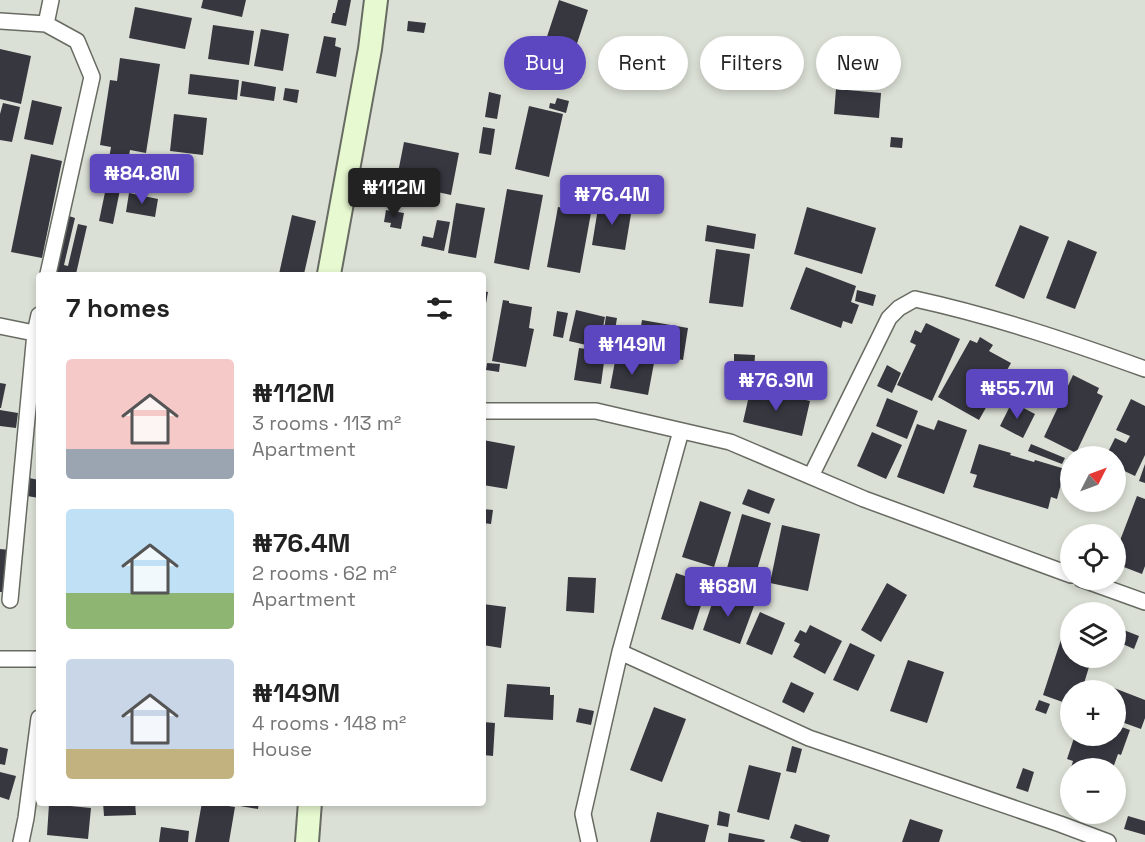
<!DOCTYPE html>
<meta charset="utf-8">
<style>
body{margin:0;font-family:"Space Grotesk",sans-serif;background:#f6f6f6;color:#222;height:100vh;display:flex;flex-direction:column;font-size:22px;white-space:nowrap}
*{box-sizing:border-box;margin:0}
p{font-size:20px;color:#767676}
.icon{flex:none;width:33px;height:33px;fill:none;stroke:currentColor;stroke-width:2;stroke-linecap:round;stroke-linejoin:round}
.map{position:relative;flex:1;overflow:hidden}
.details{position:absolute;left:36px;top:272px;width:450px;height:534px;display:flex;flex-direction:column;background:#fff;border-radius:6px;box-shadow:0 3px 9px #0003}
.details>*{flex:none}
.guide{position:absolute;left:504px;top:36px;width:550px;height:54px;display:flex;gap:12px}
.needle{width:39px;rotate:48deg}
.controls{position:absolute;left:1060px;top:446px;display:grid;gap:12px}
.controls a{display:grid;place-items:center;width:66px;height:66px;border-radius:50%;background:#fff;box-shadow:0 3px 9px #0003;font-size:30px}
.price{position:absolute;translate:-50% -51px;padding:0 14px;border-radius:6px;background:#5c47c0;color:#fff;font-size:20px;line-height:39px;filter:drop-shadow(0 2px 3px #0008)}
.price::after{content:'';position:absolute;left:50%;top:36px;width:18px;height:14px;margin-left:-9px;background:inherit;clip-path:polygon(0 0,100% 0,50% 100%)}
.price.active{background:#222;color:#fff}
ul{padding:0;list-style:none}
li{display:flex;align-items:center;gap:18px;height:150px;padding:0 30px}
li span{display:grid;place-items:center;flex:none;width:168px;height:120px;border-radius:6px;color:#555}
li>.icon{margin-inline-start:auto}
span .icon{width:72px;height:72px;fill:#fffc;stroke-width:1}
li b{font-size:26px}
h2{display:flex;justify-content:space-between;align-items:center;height:72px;padding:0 30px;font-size:26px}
.chip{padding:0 21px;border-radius:27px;background:#fff;box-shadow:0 3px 9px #0003;font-size:21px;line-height:54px}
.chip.active{background:#5c47c0;color:#fff}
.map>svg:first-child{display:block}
.building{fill:#373740}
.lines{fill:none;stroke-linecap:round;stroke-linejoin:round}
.minor-casing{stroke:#676b62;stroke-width:18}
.secondary-casing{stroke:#676b62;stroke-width:26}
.minor{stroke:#fff;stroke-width:15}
.secondary{stroke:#e7f9d0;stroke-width:22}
</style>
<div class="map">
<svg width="1145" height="842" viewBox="0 0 1145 842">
<rect width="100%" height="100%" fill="#dbe0d6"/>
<!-- building -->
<path class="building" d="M203 0H246L242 17 201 8Z
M338 0H351L346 26 331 23 333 13H335Z
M559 0 588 10 568 71 539 61Z
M135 7 192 18 185 49 129 38Z
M408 21 426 23 424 33 407 31Z
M213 25 254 31 249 65 208 59Z
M261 29 289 34 283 71 254 66Z
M324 36 336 38 335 46 341 48 336 77 316 73Z
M0 49 31 56 21 104 0 99Z
M120 58 160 64 146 153 130 150 128 161 109 158 111 147 100 145 110 80 117 81Z
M190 74 239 80 237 100 188 94Z
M242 81 276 87 274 101 240 96Z
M285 88 299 90 297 103 283 100Z
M836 89 881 93 879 118 834 114Z
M489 92 501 95 497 119 485 117Z
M557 98 569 101 566 113 549 108 550 103 555 104Z
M32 100 62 107 53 145 24 139Z
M3 103 20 107 12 142 0 140V114Z
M529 106 563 114 549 177 515 169Z
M174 114 207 118 203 155 170 151Z
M483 127 495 129 491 155 479 153Z
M891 137 903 138 902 148 890 147Z
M404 142 459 153 451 195 396 183Z
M31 154 62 161 42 258 11 252Z
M132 175 161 181 159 192 130 186Z
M108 178 122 180 113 224 99 221Z
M507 189 543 195 529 270 494 263Z
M129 193 158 199 155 217 126 212Z
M599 202 632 208 625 250 592 245Z
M456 203 485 208 476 258 448 253Z
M558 207 591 213 580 273 547 267Z
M807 207 876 228 862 274 794 254Z
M386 210 404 213 401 229 390 227 391 223 384 222Z
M66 215 75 218 64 265 68 266 78 224 87 226 76 274H68L53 271Z
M292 215 316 221 304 274H279Z
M437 220 450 222 444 251 421 246 423 236 433 238Z
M707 225 756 234 754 249 705 241Z
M1020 225 1049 237 1024 299 995 286Z
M1068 240 1097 252 1075 309 1046 298Z
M716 249 750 254 743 307 709 303Z
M806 267 856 286 851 302 859 305 852 324 843 321 841 328 790 309Z
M857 290 876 295 873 306 855 301Z
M483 291 488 292 484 315H483Z
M503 300 509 301V303L532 307 529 328 534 329 526 367 492 361Z
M576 310 605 317 599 348 569 341Z
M557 311 568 313 563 338 553 336Z
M606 316 617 318 612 349 601 348Z
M642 320 688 328 683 360 637 351Z
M926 323 960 339 932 401 897 385 916 345 910 342 915 330 921 333Z
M980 337 993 345 989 351 1011 363 979 420 938 397 970 340 977 343Z
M579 348 594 350V353L605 355 601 384 574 380Z
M734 354 755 355 754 371H734Z
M616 356 654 363 648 395 610 388Z
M487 363 500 364 499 372 486 370Z
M887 365 901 373 892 393 877 386Z
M1073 375 1099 388 1097 393 1103 396 1076 453 1044 437Z
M0 383 6 384 1 408H0Z
M751 387 810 401 802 436 743 422Z
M887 398 918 411 907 439 876 426Z
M1131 399 1145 406V455L1135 476 1116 467V456H1106L1115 438 1126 443 1130 436 1116 430Z
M1012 402 1035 414 1023 438 1000 426Z
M0 410 18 413 16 428 0 426Z
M938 420 967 430 944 494 897 477 917 424 934 430Z
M872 432 902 445 886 479 857 466Z
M483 440 515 446 507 489 483 485Z
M979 444 1011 453 1010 455 1034 462 1035 460 1065 469 1057 499 1051 497 1048 509 973 487 977 475 970 473Z
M1031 444 1065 458 1062 464 1028 451Z
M1145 464V483L1139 481Z
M29 478 39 480V498L27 496Z
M748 489 775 499 769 514 742 504Z
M1137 496 1145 499V566L1142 574 1116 564V551Z
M700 501 731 512 714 567 682 557Z
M483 509 493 510 491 524 483 523Z
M742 514 771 523 752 587 724 579Z
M782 525 820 534 808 591 770 583Z
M0 549 10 550 9 592H0Z
M676 573 708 584 693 630 661 619Z
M568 577 596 578 594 613 566 611Z
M887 583 907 595 881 642 861 630Z
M716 592 754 606 740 644 703 630Z
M483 604 506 607 501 648 483 645Z
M760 612 785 623 772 655 746 644Z
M1068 618 1071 620V657H1092L1082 690H1071V705L1043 695Z
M810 625 842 641 825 674 793 657 800 644 794 641 800 630 806 633Z
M1116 627 1139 636 1134 649 1116 641Z
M850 643 875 655 858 691 833 680Z
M908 660 944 672 927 723 890 711Z
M1096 681 1145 700V718L1141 729 1116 720V690H1093Z
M791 682 814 693 804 713 782 702Z
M507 684 550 687V695H554L553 720 504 717Z
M1039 700 1050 704 1046 714 1035 710Z
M654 707 686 719 662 782 630 770Z
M579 708 594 711 591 725 576 722Z
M483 722 495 723 493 756 483 755Z
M1116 725 1130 730 1121 755 1118 754 1113 768H1071L1073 761 1067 759 1075 735H1116Z
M792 746 802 749 796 773 786 771Z
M0 747 8 749 5 765 0 764Z
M749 765 781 773 769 820 737 812Z
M1023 768 1034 772 1028 792 1016 788Z
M0 772 16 776 9 800 0 797Z
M103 802H135L136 815 104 816Z
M202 802 235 807 229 842H195Z
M241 802H259L258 809 240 806Z
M49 804 91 808 88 839 47 835Z
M719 811 730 814 728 827 717 825Z
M657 812 709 825 705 842H650Z
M1128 816 1145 821V835L1124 829Z
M910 819 943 830 939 842H902Z
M795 824 830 835 828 842H802L790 838Z
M161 827 189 831 188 842H159Z
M729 833 765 840 764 842H728Z"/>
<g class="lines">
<defs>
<path id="minor" d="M0 21 46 24 77 41 92 77 48 274
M46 24 51 0
M0 326 39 334
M483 411H596L730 442 864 499 1071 575
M811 476 889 318 899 308 915 299C993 316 1070 342 1145 369
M1081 579 1145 602
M10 600 35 333 39 315
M620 652 809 738 1060 824 1108 842
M0 659H39
M21 842 26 818 39 718
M589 842 583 814 620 652 681 431"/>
<path id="secondary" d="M329 274 370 49 376 0
M307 842 310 802"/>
</defs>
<!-- minor casing -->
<use href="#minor" class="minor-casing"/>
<!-- secondary casing -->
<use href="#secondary" class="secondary-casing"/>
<!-- minor -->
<use href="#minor" class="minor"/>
<!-- secondary -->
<use href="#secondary" class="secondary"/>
</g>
</svg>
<div class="controls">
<a><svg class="needle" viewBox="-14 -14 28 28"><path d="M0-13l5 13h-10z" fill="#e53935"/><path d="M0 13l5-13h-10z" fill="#767676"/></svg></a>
<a><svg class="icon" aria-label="locate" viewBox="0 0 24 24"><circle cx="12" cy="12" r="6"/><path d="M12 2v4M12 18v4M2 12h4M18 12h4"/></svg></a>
<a><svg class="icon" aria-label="layers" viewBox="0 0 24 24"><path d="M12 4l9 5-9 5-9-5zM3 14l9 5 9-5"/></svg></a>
<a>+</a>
<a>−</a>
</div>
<b class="price" style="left:142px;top:205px">₦84.8M</b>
<b class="price active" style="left:394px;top:219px">₦112M</b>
<b class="price" style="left:612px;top:226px">₦76.4M</b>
<b class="price" style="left:632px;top:376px">₦149M</b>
<b class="price" style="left:776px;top:412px">₦76.9M</b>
<b class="price" style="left:1017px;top:420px">₦55.7M</b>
<b class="price" style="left:728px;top:618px">₦68M</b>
<div class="guide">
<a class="chip active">Buy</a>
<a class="chip">Rent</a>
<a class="chip">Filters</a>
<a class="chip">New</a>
</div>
<section class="details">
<h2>7 homes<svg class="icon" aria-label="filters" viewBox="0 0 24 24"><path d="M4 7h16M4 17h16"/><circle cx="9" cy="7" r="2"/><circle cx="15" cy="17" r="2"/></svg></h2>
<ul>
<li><span style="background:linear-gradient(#f6c9c9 75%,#9aa5b1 0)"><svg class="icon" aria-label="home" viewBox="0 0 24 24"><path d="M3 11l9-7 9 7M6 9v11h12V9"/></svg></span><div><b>₦112M</b><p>3 rooms · 113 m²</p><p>Apartment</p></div></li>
<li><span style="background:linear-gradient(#bfe0f5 70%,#8fb573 0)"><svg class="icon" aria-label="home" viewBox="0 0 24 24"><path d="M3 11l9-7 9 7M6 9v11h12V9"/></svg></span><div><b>₦76.4M</b><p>2 rooms · 62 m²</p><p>Apartment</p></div></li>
<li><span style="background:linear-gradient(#c9d6e8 75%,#c2b280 0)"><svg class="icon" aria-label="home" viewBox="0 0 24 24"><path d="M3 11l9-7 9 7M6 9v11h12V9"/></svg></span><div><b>₦149M</b><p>4 rooms · 148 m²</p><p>House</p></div></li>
</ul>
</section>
</div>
